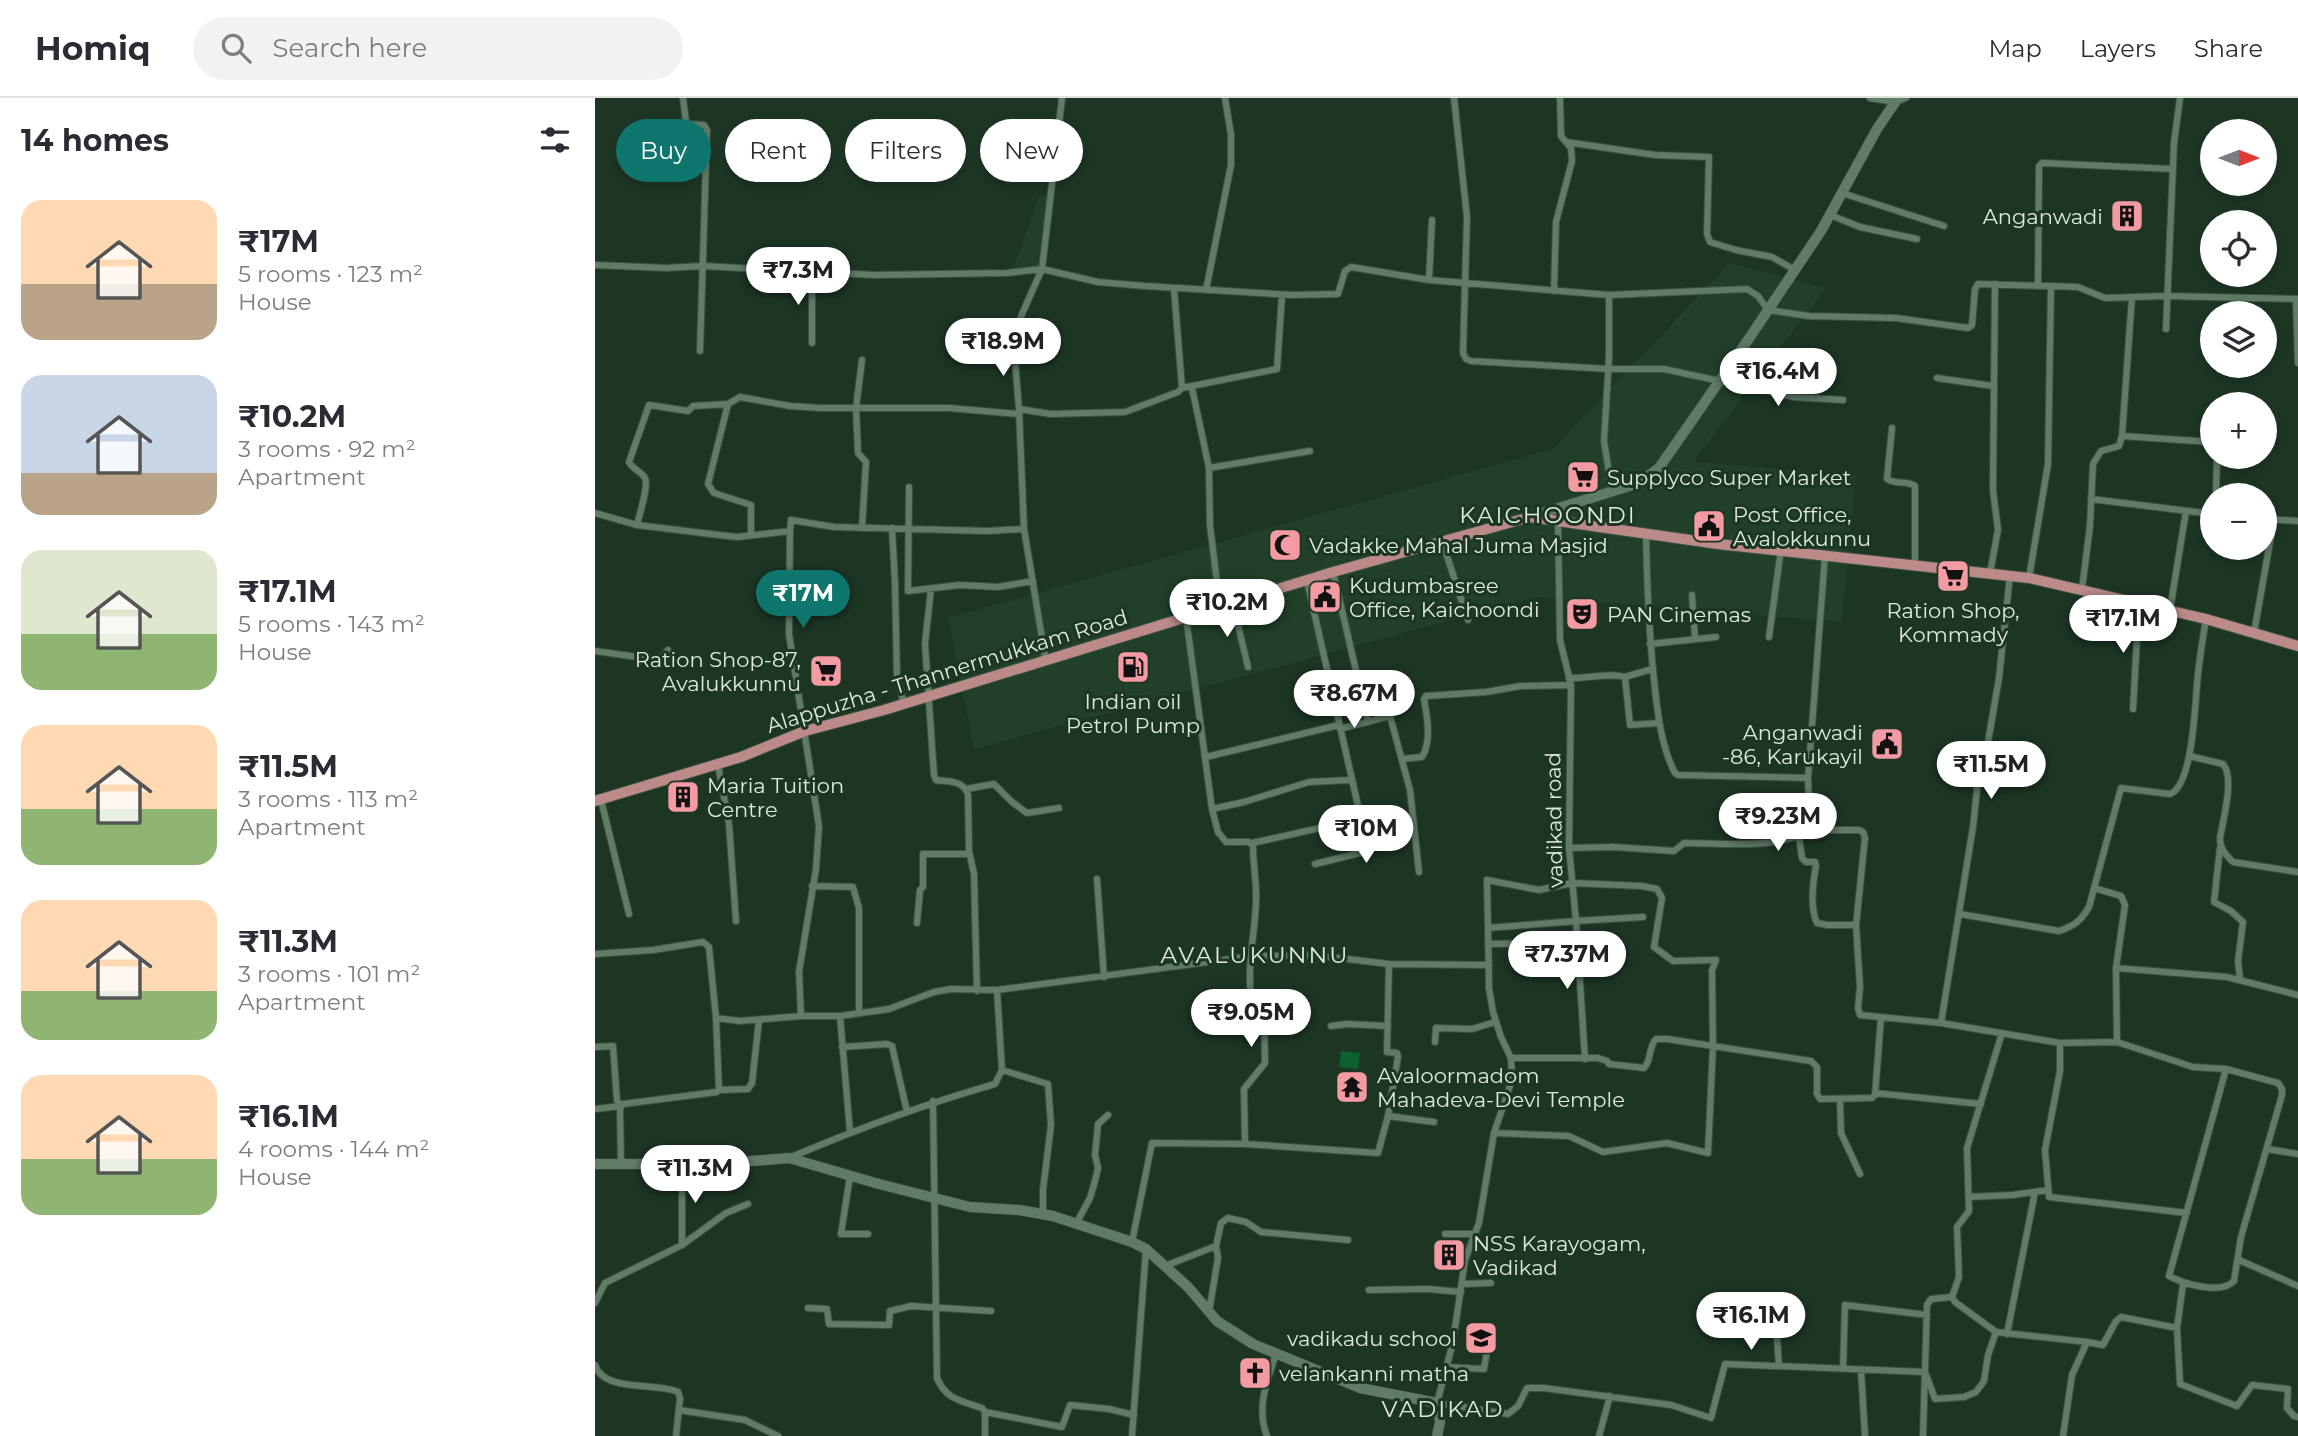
<!DOCTYPE html>
<meta charset="utf-8">
<style>
body{margin:0;font-family:Montserrat,sans-serif;background:#f2f2f3;color:#2b2b33;height:100vh;display:flex;flex-direction:column;font-size:26px;white-space:nowrap}
*{box-sizing:border-box;margin:0}
p{font-size:23px;color:#7c7c81}
.icon{flex:none;width:38px;height:38px;fill:none;stroke:currentColor;stroke-width:2;stroke-linecap:round;stroke-linejoin:round}
.map{position:relative;flex:1;overflow:hidden}
.details{display:flex;flex-direction:column;background:#fff;width:595px}
.details>*{flex:none}
.guide{position:absolute;left:21px;top:21px;width:665px;height:63px;display:flex;gap:14px}
.needle{width:46px;rotate:90deg}
.tools{position:absolute;left:1605px;top:21px;display:grid;gap:14px}
.tools a{display:grid;place-items:center;width:77px;height:77px;border-radius:50%;background:#fff;box-shadow:0 4px 10px #0003;font-size:35px}
.price{position:absolute;translate:-50% -60px;padding:0 16px;border-radius:24px;background:#fff;color:#222;font-size:23px;line-height:46px;filter:drop-shadow(0 2px 4px #0008)}
.price::after{content:'';position:absolute;left:50%;top:42px;width:21px;height:16px;margin-left:-10px;background:inherit;clip-path:polygon(0 0,100% 0,50% 100%)}
.price.selected{background:#0f766e;color:#fff}
ul{padding:0;list-style:none}
li{display:flex;align-items:center;gap:21px;height:175px;padding:0 21px}
li span{display:grid;place-items:center;flex:none;width:196px;height:140px;border-radius:21px;color:#555}
li>.icon{margin-inline-start:auto}
span .icon{width:84px;height:84px;fill:#fffc;stroke-width:1}
li b{font-size:30px}
h2{display:flex;justify-content:space-between;align-items:center;height:84px;padding:0 21px;font-size:30px}
.pill{padding:0 24px;border-radius:32px;background:#fff;box-shadow:0 4px 10px #0003;font-size:24px;line-height:63px}
.pill.selected{background:#0f766e;color:#fff}
header{display:flex;align-items:center;gap:42px;box-sizing:border-box;height:98px;padding:0 35px;background:#fff;border-bottom:2px solid #e1e1e2}
header strong{font-size:33px}
nav{display:flex;gap:38px;margin-inline-start:auto;font-size:24px}
.search{width:490px;height:63px;background:#f2f2f3;display:flex;align-items:center;gap:18px;box-sizing:border-box;padding:0 24px;border-radius:38px;color:#7c7c81;font-size:26px}
main{display:flex;flex:1;min-height:0}
.map>svg:first-child{display:block}
.built{fill:#204029}
.water{fill:#0b6230}
.lines{fill:none;stroke-linecap:round;stroke-linejoin:round}
.minor-casing{stroke:#3c5243;stroke-width:8}
.secondary-casing{stroke:#3c5243;stroke-width:11}
.primary-casing{stroke:#3c5243;stroke-width:12}
.minor{stroke:#607b66;stroke-width:6}
.secondary{stroke:#607b66;stroke-width:10}
.primary{stroke:#bc8b89;stroke-width:10}
.labels{text-anchor:middle;dominant-baseline:central;stroke-width:6;stroke-linejoin:round;paint-order:stroke}
.poi-label{font-size:21px;fill:#dbeade;stroke:#1d3624;text-anchor:start}
.street-label{font-size:21px;fill:#dbeade;stroke:#1d3624}
.neighbourhood-label{font-size:23px;letter-spacing:2px;fill:#dbeade;stroke:#1d3624}
</style>
<header>
<strong>Homiq</strong>
<div class="search"><svg class="icon" aria-label="search" viewBox="0 0 24 24"><circle cx="10" cy="10" r="6"/><path d="M15 15l6 6"/></svg>Search here</div>
<nav><a>Map</a><a>Layers</a><a>Share</a></nav>
</header>
<main>
<section class="details">
<h2>14 homes<svg class="icon" aria-label="filters" viewBox="0 0 24 24"><path d="M4 7h16M4 17h16"/><circle cx="9" cy="7" r="2"/><circle cx="15" cy="17" r="2"/></svg></h2>
<ul>
<li><span style="background:linear-gradient(#ffd9b3 60%,#b9a48a 0)"><svg class="icon" aria-label="home" viewBox="0 0 24 24"><path d="M3 11l9-7 9 7M6 9v11h12V9"/></svg></span><div><b>₹17M</b><p>5 rooms · 123 m²</p><p>House</p></div></li>
<li><span style="background:linear-gradient(#c9d6e8 70%,#b9a48a 0)"><svg class="icon" aria-label="home" viewBox="0 0 24 24"><path d="M3 11l9-7 9 7M6 9v11h12V9"/></svg></span><div><b>₹10.2M</b><p>3 rooms · 92 m²</p><p>Apartment</p></div></li>
<li><span style="background:linear-gradient(#dfe7d0 60%,#8fb573 0)"><svg class="icon" aria-label="home" viewBox="0 0 24 24"><path d="M3 11l9-7 9 7M6 9v11h12V9"/></svg></span><div><b>₹17.1M</b><p>5 rooms · 143 m²</p><p>House</p></div></li>
<li><span style="background:linear-gradient(#ffd9b3 60%,#8fb573 0)"><svg class="icon" aria-label="home" viewBox="0 0 24 24"><path d="M3 11l9-7 9 7M6 9v11h12V9"/></svg></span><div><b>₹11.5M</b><p>3 rooms · 113 m²</p><p>Apartment</p></div></li>
<li><span style="background:linear-gradient(#ffd9b3 65%,#8fb573 0)"><svg class="icon" aria-label="home" viewBox="0 0 24 24"><path d="M3 11l9-7 9 7M6 9v11h12V9"/></svg></span><div><b>₹11.3M</b><p>3 rooms · 101 m²</p><p>Apartment</p></div></li>
<li><span style="background:linear-gradient(#ffd9b3 60%,#8fb573 0)"><svg class="icon" aria-label="home" viewBox="0 0 24 24"><path d="M3 11l9-7 9 7M6 9v11h12V9"/></svg></span><div><b>₹16.1M</b><p>4 rooms · 144 m²</p><p>House</p></div></li>
</ul>
</section>
<div class="map">
<svg width="1703" height="1338" viewBox="0 0 1703 1338">
<rect width="100%" height="100%" fill="#1d3624"/>
<!-- built -->
<path class="built" d="M456 97 449 170 417 174 444 98Z
M1135 165 1231 190 1098 364 1261 377 1247 524 941 499 379 651 353 520 958 351Z
M429 235H460L458 262 427 261Z"/>
<!-- water -->
<path class="water" d="M746 953 765 955 763 971 744 969Z"/>
<g class="lines">
<defs>
<path id="minor" d="M88 0 91 24 94 26 109 27 112 32 105 253
M859 0 872 119 868 255 871 261 876 263 1013 271H1069L1199 299 1248 302
M1275 0 1300 4 1311 0
M971 44 1060 57 1114 59 1112 136 1115 144 1141 152 1177 159 1200 172
M1247 95 1349 128
M1235 117 1265 129 1322 141
M0 167 71 170 108 168 280 177 412 175 447 171 503 184 550 188 697 197 743 196 750 173 756 169 834 182 1014 197 1152 191 1163 198 1173 212 1214 218 1301 220 1373 230 1377 227 1380 191 1383 186 1483 189 1510 200 1572 198 1703 201
M217 173V245
M834 182 837 122
M1443 188 1444 68 1447 65 1578 71
M579 190 587 290 682 271 687 197
M611 192 636 67V37L630 0
M959 193 961 124 977 63 976 50 966 38 965 0
M1014 197V260L1009 343 1017 393
M1701 201 1703 265
M1571 231 1579 45 1585 0
M1342 280 1398 288
M597 290 614 370 615 427 625 509
M133 306 113 386 119 395 156 407V437
M424 311 456 316 530 314 583 294 587 290
M1297 330 1292 381C1301 387 1312 382 1320 388V467
M1527 338 1617 344
M614 370 715 353
M314 389 313 493 365 487 403 489 438 483
M1621 397 1622 359
M1496 401 1617 416
M0 415 42 427 124 437 142 439 195 433 196 422 239 429 392 433 429 431
M1670 421 1703 423
M963 423 965 542 976 587 974 750 981 823 893 830 894 890 898 914 906 939 916 960 917 982 899 1035 884 1125 870 1162 858 1244 842 1305 913 1316 923 1308 932 1290H949L1076 1307 1116 1320 1130 1266 1330 1274 1340 1301 1369 1299 1381 1294 1389 1283 1393 1257 1401 1234
M42 427C44 418 54 387 50 380 46 373 37 371 34 364L54 307 93 313 98 308 133 306 145 299 195 308 226 310H354L424 316
M267 430 271 364 263 355 261 310 267 262
M297 430 300 485 302 579 309 606
M195 433 194 536 224 728 221 771 204 874 206 918H245L294 911 339 894 356 891 402 892 658 858 719 857 794 866 894 867
M1051 436C1052 490 1054 538 1060 591 1063 619 1067 650 1080 675L1083 677 1213 680
M847 443 873 522
M738 474 773 624
M1395 475 1403 432 1398 392 1400 186
M1434 480 1453 366 1456 188
M336 491 330 546 339 677 341 682C354 684 369 682 373 697L374 753 379 776 382 893
M1487 491 1495 428 1498 366 1506 353 1524 348 1527 338 1537 199
M1097 497 1100 541
M638 506 653 569
M1575 512 1591 413
M591 519 617 711 623 734 631 744H654L658 748C658 767 662 785 661 804 660 835 652 867 656 898L666 903 669 909 670 965 649 991 650 1046
M1659 535 1679 421
M1174 539 1186 451
M1055 546 1121 539
M0 553 64 562 73 552
M451 564 429 431 424 311 419 251 421 235 427 216 447 171 467 0
M1030 579 1057 571
M974 580C991 581 1014 574 1030 579L1035 627 1064 625
M1538 611 1544 505
M745 631 795 618 815 692 824 774
M1594 658 1628 666C1640 679 1628 722 1625 740 1625 751 1630 756 1638 764L1703 774
M611 659 744 627
M807 661 827 659C837 643 832 618 829 601L831 598 891 594 926 588 976 587
M123 667 134 726 141 823
M371 691 399 686 417 704 432 715 464 710
M6 702 34 816
M617 711 649 704 714 684 755 682
M1215 732H1264L1268 734 1270 740 1261 827 1265 889 1263 910 1265 917 1346 925 1465 945 1522 944 1598 969 1631 971 1683 985 1687 991V997L1646 1139 1639 1183C1626 1197 1589 1186 1574 1178L1631 971
M1204 739 1207 760 1211 764H1220L1221 768C1218 784 1215 810 1222 825L1232 827H1261
M657 745 766 721 712 483
M974 750 1018 749 1079 753 1089 745C1125 745 1184 752 1215 732L1213 680 1230 458
M1625 750 1619 804 1636 813 1648 824 1643 863 1645 882
M720 766 765 755 766 721
M502 781 509 879
M217 788 258 789 264 810V915
M1499 790 1526 798 1530 807 1521 870 1522 944
M1365 816 1464 833C1479 828 1486 823 1494 809L1526 690 1575 696C1599 687 1600 600 1603 576 1605 558 1608 539 1611 521
M322 825 325 792 328 789V756H374
M893 830 892 782 944 792 977 785 1047 788 1062 791 1067 800 1059 849 1078 863 1121 862 1117 872 1118 948 1113 1055 1072 1045 1008 1054 974 1038 899 1035
M893 846 957 845 984 868
M0 856 58 852 108 844 114 849 121 920 124 992 122 994 28 1006 25 1010 26 1067
M794 866 792 954 802 955 803 959 793 1018 839 1024
M1521 870 1632 879 1703 897
M245 918 255 1034
M121 920 145 923 206 918
M1346 925 1378 729 1385 664 1393 644 1404 580 1415 477
M736 928 752 926 791 928
M1407 935 1372 1050 1374 1113 1362 1129 1364 1179 1357 1199 1360 1204 1401 1234 1492 1244 1477 1277 1468 1338
M840 944 841 930 877 931 900 924
M1465 945V973L1450 1052 1454 1099 1592 1115
M0 949 18 948 22 1003 26 1008 0 1011
M247 949 292 946 297 948 312 1014
M916 960H1003L1012 963 1014 966 1049 970C1057 962 1053 949 1061 941H1072L1216 963 1222 969V996L1225 1001 1277 1000 1280 997 1286 919
M990 961 981 823 1048 819
M407 972 453 986 456 1027 448 1092V1116
M124 992 153 991 157 985 164 922
M1280 995 1386 1006
M1245 1001 1246 1035 1265 1076
M338 1003 342 1280C351 1302 367 1303 387 1310L390 1314V1338
M1672 1051 1703 1056
M194 1060C262 1031 330 1006 400 986L407 972 402 892
M255 1078 246 1136H273
M1374 1099 1417 1097 1453 1092
M481 1126 495 1100 500 1083 503 1070 500 1057 503 1026 513 1017
M850 1136H880
M537 1144 557 1045 650 1046 783 1055 793 1018
M87 1147V1067
M1644 1162 1703 1188
M570 1168 621 1148
M867 1186 896 1185
M1588 1186 1582 1230 1585 1286 1642 1308 1657 1287 1693 1291 1692 1310 1699 1318 1703 1319
M774 1192 833 1191 866 1194
M0 1205 10 1185 87 1147 131 1115 153 1106
M213 1210 232 1211 234 1226 294 1227 295 1213 316 1208 396 1213
M614 1214 623 1160 621 1148 626 1125 633 1120 651 1124 666 1134 753 1142
M1181 1226 1184 1268
M1412 1236 1440 1094
M1492 1244 1508 1247 1521 1223 1526 1219 1582 1230
M0 1267C9 1295 61 1284 83 1294L85 1300 81 1338
M851 1269 889 1271 894 1241
M1248 1271 1250 1207 1332 1217
M1266 1272 1270 1338
M84 1312 150 1322 183 1338
M390 1314 467 1329 475 1307 514 1311 539 1317
M537 1338 551 1151
M672 1338C661 1310 672 1283 681 1256
M1004 1338 1015 1298
M1328 1338 1332 1207 1336 1201 1357 1199"/>
<path id="secondary" d="M935 419 1044 385 1064 370 1155 239 1226 133 1282 31 1303 0
M0 1066H121L194 1060 284 1086 375 1109 424 1112 458 1118 537 1144 551 1151 593 1189 622 1223 658 1246 765 1290 842 1305 845 1324 842 1338"/>
<path id="primary" d="M0 703 146 659 210 633 289 612 738 474 935 419 1123 446 1434 480 1611 521 1703 548"/>
</defs>
<!-- minor casing -->
<use href="#minor" class="minor-casing"/>
<!-- secondary casing -->
<use href="#secondary" class="secondary-casing"/>
<!-- primary casing -->
<use href="#primary" class="primary-casing"/>
<!-- minor -->
<use href="#minor" class="minor"/>
<!-- secondary -->
<use href="#secondary" class="secondary"/>
<!-- primary -->
<use href="#primary" class="primary"/>
</g>
<!-- icons -->
<defs>
<symbol id="building-square" viewBox="-11 -11 22 22"><rect x="-9" y="-9" width="18" height="18" rx="4" fill="#f49aa3" stroke="#1d3624"/><path d="M-4-6H4V6H1V3H-1V6H-4ZM-2.5-4.3h1.7v1.8h-1.7ZM.8-4.3h1.7v1.8H.8ZM-2.5-1h1.7V.8h-1.7ZM.8-1h1.7V.8H.8Z" fill="#111"/></symbol>
<symbol id="supermarket-square" viewBox="-11 -11 22 22"><rect x="-9" y="-9" width="18" height="18" rx="4" fill="#f49aa3" stroke="#1d3624"/><path d="M-6-5.5h2.5l.6 2H6L4.5 2H-2.5L-4.4-4H-6ZM-1.5 3.2a1.3 1.3 0 1 0 .1 0ZM3 3.2a1.3 1.3 0 1 0 .1 0Z" fill="#111"/></symbol>
<symbol id="civic-square" viewBox="-11 -11 22 22"><rect x="-9" y="-9" width="18" height="18" rx="4" fill="#f49aa3" stroke="#1d3624"/><path d="M-.6-6.5H3V-4.5H.6V-3L4-1V1h2V6H-6V1h2V-1L-.6-3ZM-1.2 2.5V6h2.4V2.5Z" fill="#111"/></symbol>
<symbol id="mosque-square" viewBox="-11 -11 22 22"><rect x="-9" y="-9" width="18" height="18" rx="4" fill="#f49aa3" stroke="#1d3624"/><path d="M3.5-4.9A6 6 0 1 0 3.5 4.9A5 5 0 1 1 3.5-4.9Z" fill="#111"/></symbol>
<symbol id="theatre-square" viewBox="-11 -11 22 22"><rect x="-9" y="-9" width="18" height="18" rx="4" fill="#f49aa3" stroke="#1d3624"/><path d="M-5-5.5Q0-4 5-5.5V0Q5 5 0 6Q-5 5-5 0ZM-3.3-2.5H-1v1.5H-3.3ZM1-2.5H3.3v1.5H1ZM-2.8 1Q0 5.5 2.8 1Z" fill="#111"/></symbol>
<symbol id="fuel-square" viewBox="-11 -11 22 22"><rect x="-9" y="-9" width="18" height="18" rx="4" fill="#f49aa3" stroke="#1d3624"/><path d="M-5.5-6h7V0h2V4h1.3V-2.5L3-4.5l.8-.8L6-3V5H2.5V1h-1V6h-7ZM-4.2-4.7v3.2H.2V-4.7Z" fill="#111"/></symbol>
<symbol id="temple-square" viewBox="-11 -11 22 22"><rect x="-9" y="-9" width="18" height="18" rx="4" fill="#f49aa3" stroke="#1d3624"/><path d="M0-6L5-2H3V0L6.5 2.5H4V6H1.5V3h-3V6H-4V2.5H-6.5L-3 0V-2H-5Z" fill="#111"/></symbol>
<symbol id="school-square" viewBox="-11 -11 22 22"><rect x="-9" y="-9" width="18" height="18" rx="4" fill="#f49aa3" stroke="#1d3624"/><path d="M0-5L7-2L0 1L-7-2ZM-4 1L0 2.5L4 1V4Q0 6-4 4Z" fill="#111"/></symbol>
<symbol id="church-square" viewBox="-11 -11 22 22"><rect x="-9" y="-9" width="18" height="18" rx="4" fill="#f49aa3" stroke="#1d3624"/><path d="M-1.2-6h2.4v3.5h3.3v2.4h-3.3V6h-2.4V-.1h-3.3v-2.4h3.3Z" fill="#111"/></symbol>
</defs>
<g fill-rule="evenodd">
<use href="#building-square" x="1513" y="99" width="38" height="38"/>
<use href="#supermarket-square" x="969" y="360" width="38" height="38"/>
<use href="#civic-square" x="1095" y="409" width="38" height="38"/>
<use href="#mosque-square" x="671" y="428" width="38" height="38"/>
<use href="#supermarket-square" x="1339" y="459" width="38" height="38"/>
<use href="#civic-square" x="711" y="480" width="38" height="38"/>
<use href="#theatre-square" x="968" y="497" width="38" height="38"/>
<use href="#fuel-square" x="519" y="550" width="38" height="38"/>
<use href="#supermarket-square" x="212" y="554" width="38" height="38"/>
<use href="#civic-square" x="1273" y="627" width="38" height="38"/>
<use href="#building-square" x="69" y="680" width="38" height="38"/>
<use href="#temple-square" x="738" y="970" width="38" height="38"/>
<use href="#building-square" x="835" y="1138" width="38" height="38"/>
<use href="#school-square" x="867" y="1221" width="38" height="38"/>
<use href="#church-square" x="641" y="1256" width="38" height="38"/>
</g>
<g class="labels">
<!-- poi labels -->
<g class="poi-label">
<text x="1508" y="118" text-anchor="end">Anganwadi</text>
<text x="1012" y="379">Supplyco Super Market</text>
<text x="1138" y="416">Post Office,<tspan x="1138" dy="24">Avalokkunnu</tspan></text>
<text x="714" y="447">Vadakke Mahal Juma Masjid</text>
<text x="754" y="487">Kudumbasree<tspan x="754" dy="24">Office, Kaichoondi</tspan></text>
<text x="1358" y="512" text-anchor="middle">Ration Shop,<tspan x="1358" dy="24">Kommady</tspan></text>
<text x="1012" y="516">PAN Cinemas</text>
<text x="206" y="561" text-anchor="end">Ration Shop-87,<tspan x="206" dy="24">Avalukkunnu</tspan></text>
<text x="538" y="603" text-anchor="middle">Indian oil<tspan x="538" dy="24">Petrol Pump</tspan></text>
<text x="1268" y="634" text-anchor="end">Anganwadi<tspan x="1268" dy="24">-86, Karukayil</tspan></text>
<text x="112" y="687">Maria Tuition<tspan x="112" dy="24">Centre</tspan></text>
<text x="782" y="977">Avaloormadom<tspan x="782" dy="24">Mahadeva-Devi Temple</tspan></text>
<text x="878" y="1145">NSS Karayogam,<tspan x="878" dy="24">Vadikad</tspan></text>
<text x="862" y="1240" text-anchor="end">vadikadu school</text>
<text x="684" y="1275">velankanni matha</text>
</g>
<!-- street labels -->
<g class="street-label">
<text transform="translate(352 573) rotate(-17)">Alappuzha - Thannermukkam Road</text>
<text transform="translate(959 722) rotate(-91)">vadikad road</text>
</g>
<!-- neighbourhood labels -->
<g class="neighbourhood-label">
<text x="953" y="417">KAICHOONDI</text>
<text x="660" y="857">AVALUKUNNU</text>
<text x="848" y="1311">VADIKAD</text>
</g>
</g>
</svg>
<div class="tools">
<a><svg class="needle" viewBox="-14 -14 28 28"><path d="M0-13l5 13h-10z" fill="#e53935"/><path d="M0 13l5-13h-10z" fill="#7c7c81"/></svg></a>
<a><svg class="icon" aria-label="locate" viewBox="0 0 24 24"><circle cx="12" cy="12" r="6"/><path d="M12 2v4M12 18v4M2 12h4M18 12h4"/></svg></a>
<a><svg class="icon" aria-label="layers" viewBox="0 0 24 24"><path d="M12 4l9 5-9 5-9-5zM3 14l9 5 9-5"/></svg></a>
<a>+</a>
<a>−</a>
</div>
<b class="price" style="left:203px;top:209px">₹7.3M</b>
<b class="price" style="left:408px;top:280px">₹18.9M</b>
<b class="price" style="left:1183px;top:310px">₹16.4M</b>
<b class="price selected" style="left:208px;top:532px">₹17M</b>
<b class="price" style="left:632px;top:541px">₹10.2M</b>
<b class="price" style="left:1528px;top:557px">₹17.1M</b>
<b class="price" style="left:759px;top:632px">₹8.67M</b>
<b class="price" style="left:1396px;top:703px">₹11.5M</b>
<b class="price" style="left:1183px;top:755px">₹9.23M</b>
<b class="price" style="left:771px;top:767px">₹10M</b>
<b class="price" style="left:972px;top:893px">₹7.37M</b>
<b class="price" style="left:656px;top:951px">₹9.05M</b>
<b class="price" style="left:100px;top:1107px">₹11.3M</b>
<b class="price" style="left:1156px;top:1254px">₹16.1M</b>
<div class="guide">
<a class="pill selected">Buy</a>
<a class="pill">Rent</a>
<a class="pill">Filters</a>
<a class="pill">New</a>
</div>
</div>
</main>
